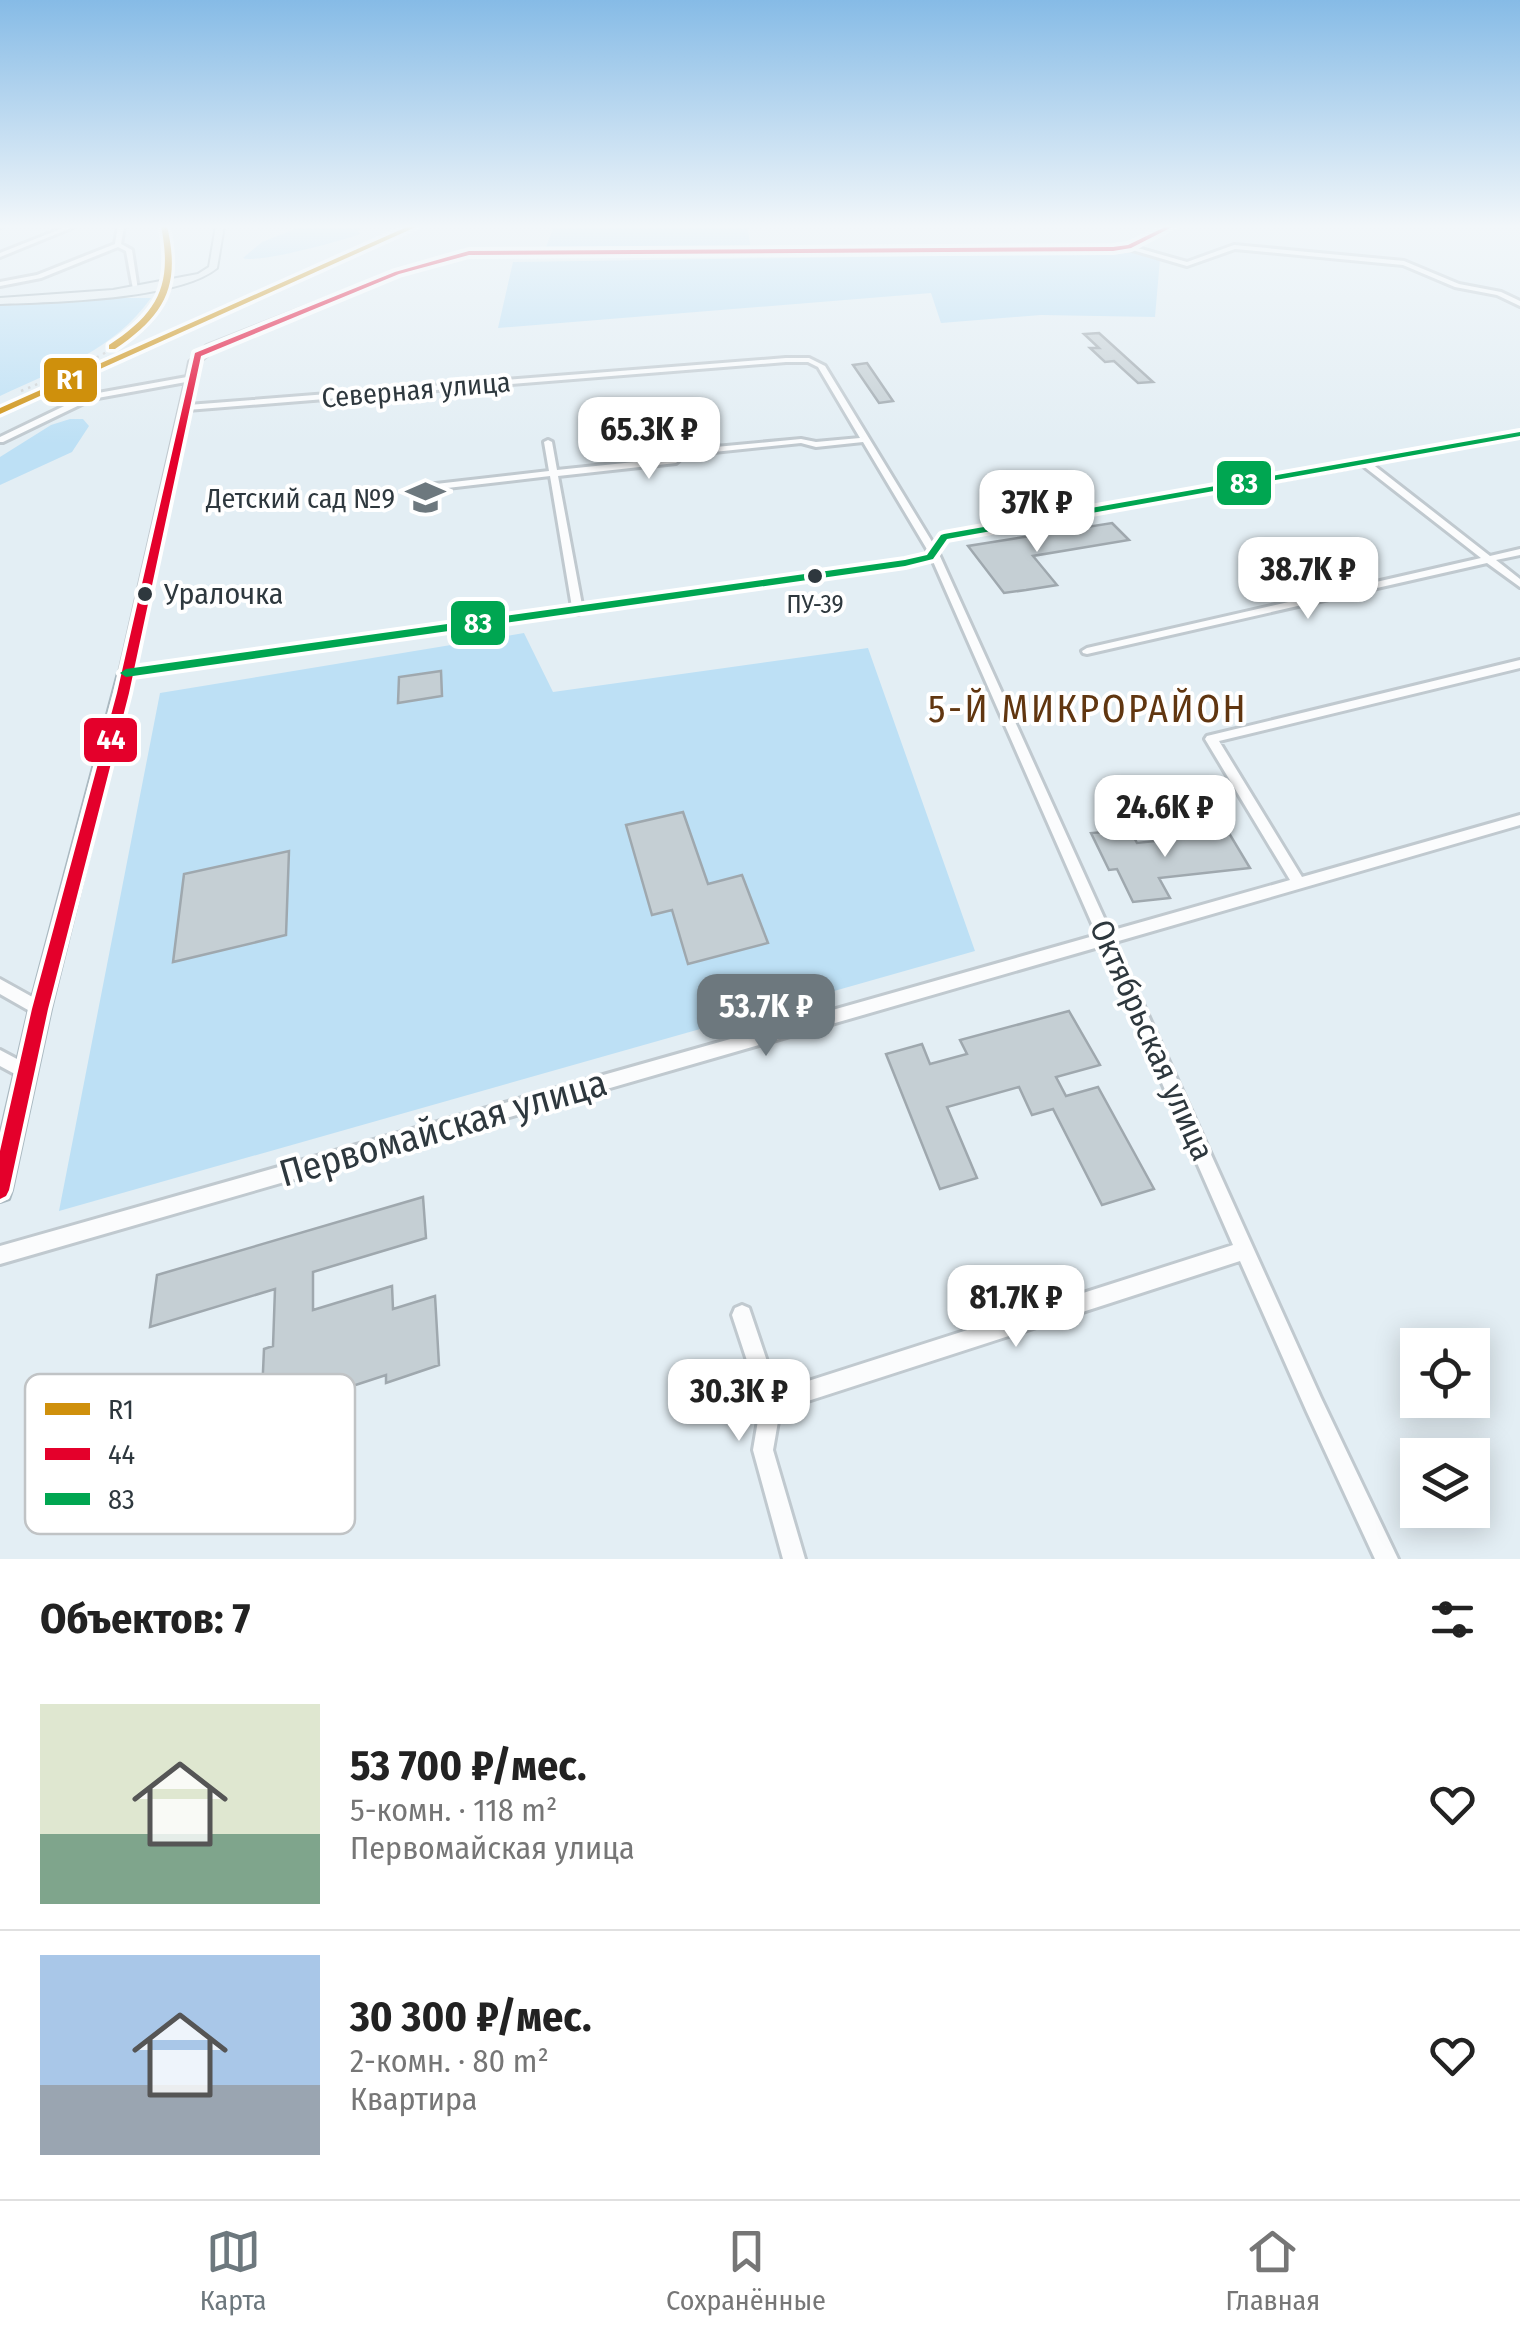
<!DOCTYPE html>
<html lang="ru">
<meta charset="utf-8">
<style>
body{margin:0;font-family:"Fira Sans Condensed",sans-serif;background:#f6f6f6;color:#222;height:100vh;display:flex;flex-direction:column;font-size:38px;white-space:nowrap}
*{box-sizing:border-box;margin:0}
p{font-size:32px;color:#767676}
.icon{flex:none;width:55px;height:55px;fill:none;stroke:currentColor;stroke-width:2;stroke-linecap:round;stroke-linejoin:round}
.map{position:relative;height:1559px;overflow:hidden}
.details{display:flex;flex-direction:column;background:#fff;flex:1}
.details>*{flex:none}
.tools{position:absolute;left:1400px;top:1328px;display:grid;gap:20px}
.tools a{display:grid;place-items:center;width:90px;height:90px;border-radius:0px;background:#fff;box-shadow:0 5px 25px #0003;font-size:50px}
.price{position:absolute;translate:-50% -85px;padding:0 22px;border-radius:20px;background:#fff;color:#222;font-size:32px;line-height:65px;filter:drop-shadow(0 2px 5px #0008)}
.price::after{content:'';position:absolute;left:50%;top:60px;width:30px;height:22px;margin-left:-15px;background:inherit;clip-path:polygon(0 0,100% 0,50% 100%)}
.price.selected{background:#6d787e;color:#fff}
ul{padding:0;list-style:none}
li{display:flex;align-items:center;gap:30px;height:250px;padding:0 40px}
li+li{border-top:2px solid #e0e0e0}
li span{display:grid;place-items:center;flex:none;width:280px;height:200px;border-radius:0px;color:#555}
li>.icon{margin-inline-start:auto}
span .icon{width:120px;height:120px;fill:#fffc;stroke-width:1}
li b{font-size:42px}
h2{display:flex;justify-content:space-between;align-items:center;height:120px;padding:0 40px;font-size:42px}
.tabs{display:flex;justify-content:space-around;align-items:center;height:140px;border-top:2px solid #e0e0e0;background:#fff;font-size:28px;color:#767676}
.tabs a{display:grid;justify-items:center;gap:5px}
.tabs .selected{color:#6d787e}
.map>svg:first-child{display:block}
.green{fill:#bde0f5}
.building{fill:#c5cfd4;stroke:#9fa8ae;stroke-width:2.5}
.lines{fill:none;stroke-linecap:round;stroke-linejoin:round}
.minor-casing{stroke:#c0c9cf;stroke-width:6}
.major-casing{stroke:#aab9c1;stroke-width:4}
.minor{fill:#fbfcfd;fill-rule:evenodd}
.major{fill:#e7eff3;fill-rule:evenodd}
.rail{stroke:#cfd3d5;stroke-width:2.5;stroke-dasharray:2.5 5;stroke-linecap:butt}
.bus-1-casing{stroke:#fff;stroke-width:8}
.bus-2-casing{stroke:#fff;stroke-width:8}
.bus-1{fill:#e4002b;fill-rule:evenodd}
.bus-2{fill:#00a651;fill-rule:evenodd}
.rail-1-casing{stroke:#fff;stroke-width:7}
.rail-1{fill:#cf900c;fill-rule:evenodd}
.bus-dot{fill:#2e383e;stroke:#fff;stroke-width:4}
.labels{text-anchor:middle;dominant-baseline:central;stroke-width:8;stroke-linejoin:round;paint-order:stroke}
.far-bus-label{font-size:25px;fill:#2e383e;stroke:#fff}
.far-street-label{font-size:28px;fill:#2e383e;stroke:#fff}
.far-poi-label{font-size:28px;fill:#2e383e;stroke:#fff;text-anchor:end}
.bus-label{font-size:30px;fill:#2e383e;stroke:#fff;text-anchor:start}
.street-label{font-size:32px;fill:#2e383e;stroke:#fff}
.quarter-label{font-size:38px;letter-spacing:2.5px;fill:#613610;stroke:#fff}
.near-street-label{font-size:38px;fill:#2e383e;stroke:#fff}
.key{fill:#fff;stroke:#c0c3c5;stroke-width:2.5}
.key-label{font-size:28px;fill:#2e383e}
.line-badge{stroke:#fff;stroke-width:4}
.badge-label{font-size:28px;text-anchor:middle;font-weight:bold;fill:#fff}
</style>
<div class="map">
<svg width="1520" height="1559" viewBox="0 0 1520 1559">
<rect width="100%" height="100%" fill="#e3eef4"/>
<!-- green -->
<path class="green" d="M302 226H368L358 231 360 234C342 241 256 264 243 258L262 242Z
M554 226H747L751 249 545 250Z
M1133 253 1160 259 1155 317 1041 315 941 323 931 293 498 328 513 262Z
M116 298H151C113 351 57 369 0 396V306Z
M70 419H83L89 426 72 452 0 485V457L51 425Z
M524 633 553 692 868 648 975 951 59 1211 160 693Z"/>
<!-- building -->
<path class="building" d="M1099 333 1153 382 1138 383 1114 361 1105 362 1090 348H1099L1084 334Z
M867 363 893 401 879 403 853 365Z
M1112 523 1129 540 1033 556 1057 585 1026 590 1004 593 968 546Z
M441 671 442 696 398 703 399 677Z
M683 812 708 884 742 875 768 943 688 964 672 910 652 915 626 825Z
M1130 830 1137 843 1229 833 1250 868 1159 878 1170 898 1133 902 1117 869 1109 870 1091 833Z
M289 851 286 935 173 962 184 874Z
M1069 1011 1100 1065 1056 1077 1066 1096 1098 1087 1154 1189 1102 1205 1053 1109 1032 1115 1019 1087 947 1107 977 1178 940 1189 886 1054 922 1044 930 1064 967 1054 960 1040Z
M423 1197 426 1238 313 1272V1310L392 1286 393 1309 435 1296 439 1365 386 1383V1375L261 1416 264 1349 273 1346 275 1289 150 1327 157 1275Z"/>
<g class="lines">
<defs>
<path id="minor" d="M0 226H4L0 228Z
M68 226H76L0 257V253Z
M118 226H124L121 244 132 250 138 290 133 289 126 251 118 247 41 278 0 286V282L37 275 115 244Z
M1167 226H1174L1134 247 1187 262 1234 245 1404 261 1459 284 1501 292 1520 301V306L1497 295 1455 287 1403 265 1235 249 1187 266 1129 249 1113 251 469 255 399 274 213 350 197 363 188 405 786 358H809L825 366 934 545 941 535 944 534 1520 432V436L1371 463 1490 556 1520 549V555L1496 560 1520 579V587L1487 563 1087 654 1083 653 1082 651 1087 648 1481 558 1362 465 947 539 938 552 1110 931 1290 880 1205 739 1207 736 1520 660V668L1219 741 1302 877 1520 815V825L1115 942 1321 1398 1398 1559H1375L1307 1412 1240 1261 780 1410 773 1450 805 1559H783L753 1450 761 1403 732 1315 735 1308 742 1305 749 1308 777 1391 1233 1245 1102 946 0 1264V1246L1097 935 932 559 905 566 583 612 578 614 574 613 126 677 120 673 186 382 92 399 3 442H0V437L87 395 187 377 190 362 207 346 395 272 469 251 1113 247 1128 245ZM786 362H808L818 367 860 438 816 442 801 439 683 450 673 458 557 470 552 442 548 440 544 442 549 471 427 485V489L430 490 550 476 572 607 133 668 187 410ZM863 442 928 551 927 555 905 560 582 605 558 476 676 463 685 455 801 443 816 447Z
M0 979 45 1004 48 1009 45 1014 40 1016 35 1014 0 994Z
M0 1050 32 1067 34 1072 32 1077 26 1080 0 1066Z"/>
<path id="major" d="M216 226H224L217 268C178 300 52 302 0 304V298L113 290 198 274 209 267Z
M126 668 134 673 51 1009 12 1190 9 1199 0 1202V1136L29 1009 118 673Z"/>
</defs>
<!-- minor casing -->
<use href="#minor" class="minor-casing"/>
<!-- major casing -->
<use href="#major" class="major-casing"/>
<!-- minor -->
<use href="#minor" class="minor"/>
<!-- major -->
<use href="#major" class="major"/>
<!-- rail -->
<path class="rail" d="M265 290 403 226
M21 391C105 355 180 334 164 226
M0 411 40 393"/>
<defs>
<path id="bus-1" d="M1167 226H1174L1131 248 1113 251 469 255 399 274 201 356 129 693 48 1009 9 1190 6 1196 0 1199V1151L32 1009 117 693 195 353 395 272 469 251 1113 247 1128 245Z"/>
<path id="bus-2" d="M1520 432V436L947 539 933 559 905 566 126 677 120 673 126 669 905 560 927 555 941 535 944 534Z"/>
</defs>
<!-- bus-1 casing -->
<use href="#bus-1" class="bus-1-casing"/>
<!-- bus-2 casing -->
<use href="#bus-2" class="bus-2-casing"/>
<!-- bus-1 -->
<use href="#bus-1" class="bus-1"/>
<!-- bus-2 -->
<use href="#bus-2" class="bus-2"/>
<defs>
<path id="rail-1" d="M161 226H167C181 286 165 315 115 349H109V345C158 313 173 285 161 226Z
M409 226H418L0 414V408Z"/>
</defs>
<!-- rail-1 casing -->
<use href="#rail-1" class="rail-1-casing"/>
<!-- rail-1 -->
<use href="#rail-1" class="rail-1"/>
</g>
<!-- sky -->
<linearGradient id="sky" x2="0" y2="1"><stop stop-color="#86bbe6"/><stop offset="0.51" stop-color="#f2f7fa"/><stop offset="1" stop-color="#f2f7fa" stop-opacity="0"/></linearGradient>
<rect width="1520" height="444" fill="url(#sky)"/>
<!-- icons -->
<defs>
<symbol id="school-bare" viewBox="-9 -9 18 18"><path d="M0-5L7-2L0 1L-7-2ZM-4 1L0 2.5L4 1V4Q0 6-4 4Z" fill="#6d787e" stroke="#fff" stroke-width="2.5" paint-order="stroke"/></symbol>
</defs>
<g fill-rule="evenodd">
<use href="#school-bare" x="398" y="470" width="55" height="55"/>
</g>
<!-- markers -->
<g class="bus-dot">
<circle cx="815" cy="576" r="9"/>
<circle cx="145" cy="594" r="9"/>
</g>
<g class="labels">
<!-- far-bus labels -->
<g class="far-bus-label">
<text x="815" y="605">ПУ-39</text>
</g>
<!-- far-street labels -->
<g class="far-street-label">
<text transform="translate(416 390) rotate(-5)">Северная улица</text>
</g>
<!-- far-poi labels -->
<g class="far-poi-label">
<text x="395" y="498">Детский сад №9</text>
</g>
<!-- bus labels -->
<g class="bus-label">
<text x="164" y="594">Уралочка</text>
</g>
<!-- street labels -->
<g class="street-label">
<text transform="translate(1152 1040) rotate(66)">Октябрьская улица</text>
</g>
<!-- quarter labels -->
<g class="quarter-label">
<text x="1088" y="709">5-Й МИКРОРАЙОН</text>
</g>
<!-- near-street labels -->
<g class="near-street-label">
<text transform="translate(443 1128) rotate(-16)">Первомайская улица</text>
</g>
</g>
<!-- legend -->
<rect x="25" y="1374" width="330" height="160" rx="15" class="key"/>
<rect x="45" y="1403" width="45" height="12" fill="#cf900c"/>
<rect x="45" y="1448" width="45" height="12" fill="#e4002b"/>
<rect x="45" y="1493" width="45" height="12" fill="#00a651"/>
<g class="key-label">
<text x="108" y="1419">R1</text>
<text x="108" y="1464">44</text>
<text x="108" y="1509">83</text>
</g>
<g class="line-badge">
<rect x="42" y="356" width="57" height="48" rx="10" fill="#cf900c"/>
<rect x="1215" y="459" width="58" height="48" rx="10" fill="#00a651"/>
<rect x="449" y="599" width="58" height="48" rx="10" fill="#00a651"/>
<rect x="82" y="716" width="57" height="48" rx="10" fill="#e4002b"/>
</g>
<g class="badge-label">
<text x="70" y="389">R1</text>
<text x="1244" y="493">83</text>
<text x="478" y="633">83</text>
<text x="111" y="749">44</text>
</g>
</svg>
<div class="tools">
<a><svg class="icon" aria-label="locate" viewBox="0 0 24 24"><circle cx="12" cy="12" r="6"/><path d="M12 2v4M12 18v4M2 12h4M18 12h4"/></svg></a>
<a><svg class="icon" aria-label="layers" viewBox="0 0 24 24"><path d="M12 4l9 5-9 5-9-5zM3 14l9 5 9-5"/></svg></a>
</div>
<b class="price" style="left:649px;top:482px">65.3K ₽</b>
<b class="price" style="left:1037px;top:555px">37K ₽</b>
<b class="price" style="left:1308px;top:622px">38.7K ₽</b>
<b class="price" style="left:1165px;top:860px">24.6K ₽</b>
<b class="price selected" style="left:766px;top:1059px">53.7K ₽</b>
<b class="price" style="left:1016px;top:1350px">81.7K ₽</b>
<b class="price" style="left:739px;top:1444px">30.3K ₽</b>
</div>
<section class="details">
<h2>Объектов: 7<svg class="icon" aria-label="filters" viewBox="0 0 24 24"><path d="M4 7h16M4 17h16"/><circle cx="9" cy="7" r="2"/><circle cx="15" cy="17" r="2"/></svg></h2>
<ul>
<li><span style="background:linear-gradient(#dfe7d0 65%,#7fa58c 0)"><svg class="icon" aria-label="home" viewBox="0 0 24 24"><path d="M3 11l9-7 9 7M6 9v11h12V9"/></svg></span><div><b>53 700 ₽/мес.</b><p>5-комн. · 118 m²</p><p>Первомайская улица</p></div><svg class="icon" aria-label="heart" viewBox="0 0 24 24"><path d="M12 20l-8-8c-3-5 5-10 8-4 3-6 11-1 8 4z"/></svg></li>
<li><span style="background:linear-gradient(#a9c7e8 65%,#9aa5b1 0)"><svg class="icon" aria-label="home" viewBox="0 0 24 24"><path d="M3 11l9-7 9 7M6 9v11h12V9"/></svg></span><div><b>30 300 ₽/мес.</b><p>2-комн. · 80 m²</p><p>Квартира</p></div><svg class="icon" aria-label="heart" viewBox="0 0 24 24"><path d="M12 20l-8-8c-3-5 5-10 8-4 3-6 11-1 8 4z"/></svg></li>
</ul>
</section>
<nav class="tabs">
<a class="selected"><svg class="icon" aria-label="map" viewBox="0 0 24 24"><path d="M3 6l6-2 6 2 6-2v14l-6 2-6-2-6 2zM9 4v14M15 6v14"/></svg>Карта</a>
<a><svg class="icon" aria-label="saved" viewBox="0 0 24 24"><path d="M7 4h10v16l-5-4-5 4z"/></svg>Сохранённые</a>
<a><svg class="icon" aria-label="home" viewBox="0 0 24 24"><path d="M3 11l9-7 9 7M6 9v11h12V9"/></svg>Главная</a>
</nav>
